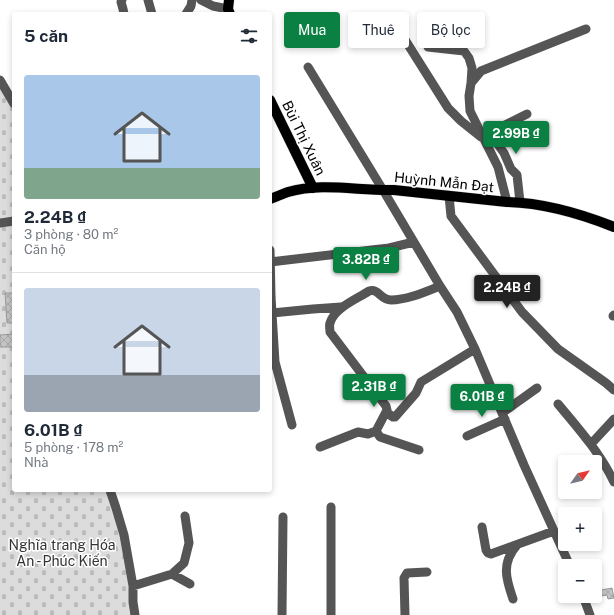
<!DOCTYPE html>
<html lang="vi">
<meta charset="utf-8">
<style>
body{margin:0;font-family:"Public Sans",sans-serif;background:#f2f2f3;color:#1f2937;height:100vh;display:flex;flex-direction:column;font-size:15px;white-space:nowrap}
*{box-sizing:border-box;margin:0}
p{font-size:13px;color:#747a83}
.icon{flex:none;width:22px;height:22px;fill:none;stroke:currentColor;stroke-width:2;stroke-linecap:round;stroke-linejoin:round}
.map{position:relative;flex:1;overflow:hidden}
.panel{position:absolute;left:12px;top:12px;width:260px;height:480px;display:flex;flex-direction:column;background:#fff;border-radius:4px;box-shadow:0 2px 6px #0003}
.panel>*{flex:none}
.guide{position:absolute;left:284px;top:12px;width:270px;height:36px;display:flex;gap:8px}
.needle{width:26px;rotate:56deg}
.tools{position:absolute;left:558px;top:455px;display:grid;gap:8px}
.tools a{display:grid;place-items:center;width:44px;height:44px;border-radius:4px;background:#fff;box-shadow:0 2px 6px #0003;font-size:20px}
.price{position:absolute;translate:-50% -34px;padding:0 9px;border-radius:4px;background:#0b8043;color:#fff;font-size:13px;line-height:26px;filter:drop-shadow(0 1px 2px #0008)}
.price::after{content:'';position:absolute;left:50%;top:24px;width:12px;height:9px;margin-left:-6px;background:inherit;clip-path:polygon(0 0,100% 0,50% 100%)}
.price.current{background:#222;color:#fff}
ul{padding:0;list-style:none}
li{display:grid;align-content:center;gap:8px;height:212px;padding:0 12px}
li+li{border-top:1px solid #e0e1e3}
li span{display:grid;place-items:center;height:124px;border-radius:4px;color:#555}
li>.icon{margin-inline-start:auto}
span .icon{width:72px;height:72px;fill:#fffc;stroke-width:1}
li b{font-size:17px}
h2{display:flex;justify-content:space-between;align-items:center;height:48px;padding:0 12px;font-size:17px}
.tag{padding:0 14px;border-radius:4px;background:#fff;box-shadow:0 2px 6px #0003;font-size:14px;line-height:36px}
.tag.current{background:#0b8043;color:#fff}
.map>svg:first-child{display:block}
.cemetery{fill:url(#cemetery-stones)}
.building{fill:url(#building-cross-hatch);stroke:#999}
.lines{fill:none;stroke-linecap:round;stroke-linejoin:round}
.major-casing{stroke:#dbdbdb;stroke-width:11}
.minor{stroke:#555;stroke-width:9}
.major{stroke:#000;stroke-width:10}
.labels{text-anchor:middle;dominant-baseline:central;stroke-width:3;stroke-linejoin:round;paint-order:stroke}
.street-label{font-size:14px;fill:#000;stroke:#fff}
.park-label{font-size:14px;fill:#333;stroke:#fff}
</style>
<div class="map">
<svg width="614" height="615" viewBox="0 0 614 615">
<defs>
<pattern id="cemetery-stones" width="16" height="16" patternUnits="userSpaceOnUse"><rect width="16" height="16" fill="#dcdcdc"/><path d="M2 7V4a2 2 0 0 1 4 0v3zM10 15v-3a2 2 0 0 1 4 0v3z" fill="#bbb"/></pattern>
<pattern id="building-cross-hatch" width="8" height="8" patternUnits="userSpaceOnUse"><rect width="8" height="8" fill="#c4c4c4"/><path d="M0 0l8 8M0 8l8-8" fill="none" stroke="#a7a7a7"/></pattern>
</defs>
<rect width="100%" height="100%" fill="#fff"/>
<!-- cemetery -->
<path class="cemetery" d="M0 83 14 107V490H107L121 535 133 615H0Z"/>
<!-- building -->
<path class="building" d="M5 293H14V323H7Z
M14 334V347H0V335Z
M612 588 614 598 608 599 607 595 595 597V591Z"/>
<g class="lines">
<defs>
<path id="major" d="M229 0 228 9 230 14
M270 100 313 188
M270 199C276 197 282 194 288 192 322 182 359 191 394 190L507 202C544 203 579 213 614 227"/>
</defs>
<!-- major casing -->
<use href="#major" class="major-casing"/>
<!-- minor -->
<path class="minor" d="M122 0 121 2 123 9 124 14
M148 0 152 14
M201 0 213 6 228 9
M186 14 191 6 192 0
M402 35 448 108 461 121 481 137
M428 47 464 51 469 58 472 68 471 83 469 96 470 111 498 167 507 202
M308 67 383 190 440 286 457 312 475 349 524 465 570 566
M0 80 14 104
M471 83 481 71 586 29
M449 196 451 216 522 312 558 349 606 383 614 390
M520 202 517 175 511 169 504 153 492 136 495 130 527 114
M0 223 14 221
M270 250 271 297 275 362 292 425
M270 262 389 248 414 242
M272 313 313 309 341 307
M613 316 614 315
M558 404C579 429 600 453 614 482
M386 412 393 417H395L416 393 421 382 475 349
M502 413 537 388
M467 436 505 419
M591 444 614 419
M320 447 358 432 368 434 376 431
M419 450 380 437 376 431 387 410 386 406 330 332C330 329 329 326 330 323 334 308 357 299 369 291 379 288 380 300 391 300 407 300 425 292 440 286
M110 490 116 508 124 535 133 586V602L135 615
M331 507V615
M482 527 486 550 488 553 491 554 554 531
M172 574 190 584
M133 586 172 574 184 563 189 543 185 516
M583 596 590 615
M513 599C506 579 501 563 517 545
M282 615 283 517
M405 615 404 578 407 573 427 572"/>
<!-- major -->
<use href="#major" class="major"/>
</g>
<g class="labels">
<!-- street labels -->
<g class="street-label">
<text transform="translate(304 138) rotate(64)">Bùi Thị Xuân</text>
<text transform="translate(444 182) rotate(6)">Huỳnh Mẫn Đạt</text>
</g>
<!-- park labels -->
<g class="park-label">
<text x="62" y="545">Nghĩa trang Hóa<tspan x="62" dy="16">An - Phúc Kiến</tspan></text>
</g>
</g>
</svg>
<div class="tools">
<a><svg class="needle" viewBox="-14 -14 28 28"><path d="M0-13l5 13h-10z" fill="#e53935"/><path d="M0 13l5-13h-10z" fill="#747a83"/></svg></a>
<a>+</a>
<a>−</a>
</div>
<b class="price" style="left:516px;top:155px">2.99B ₫</b>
<b class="price" style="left:366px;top:281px">3.82B ₫</b>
<b class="price current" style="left:507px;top:309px">2.24B ₫</b>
<b class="price" style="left:374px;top:408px">2.31B ₫</b>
<b class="price" style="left:482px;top:418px">6.01B ₫</b>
<div class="guide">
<a class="tag current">Mua</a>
<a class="tag">Thuê</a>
<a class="tag">Bộ lọc</a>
</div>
<section class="panel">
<h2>5 căn<svg class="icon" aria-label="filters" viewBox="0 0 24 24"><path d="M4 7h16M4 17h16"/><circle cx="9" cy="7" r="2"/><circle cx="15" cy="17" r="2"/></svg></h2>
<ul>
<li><span style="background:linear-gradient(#a9c7e8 75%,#7fa58c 0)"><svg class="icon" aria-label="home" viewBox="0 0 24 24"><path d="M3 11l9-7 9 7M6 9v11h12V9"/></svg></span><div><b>2.24B ₫</b><p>3 phòng · 80 m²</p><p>Căn hộ</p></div></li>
<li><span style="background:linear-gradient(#c9d6e8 70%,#9aa5b1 0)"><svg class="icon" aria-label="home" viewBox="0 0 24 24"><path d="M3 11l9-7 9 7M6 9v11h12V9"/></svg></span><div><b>6.01B ₫</b><p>5 phòng · 178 m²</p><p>Nhà</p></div></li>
</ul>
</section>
</div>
